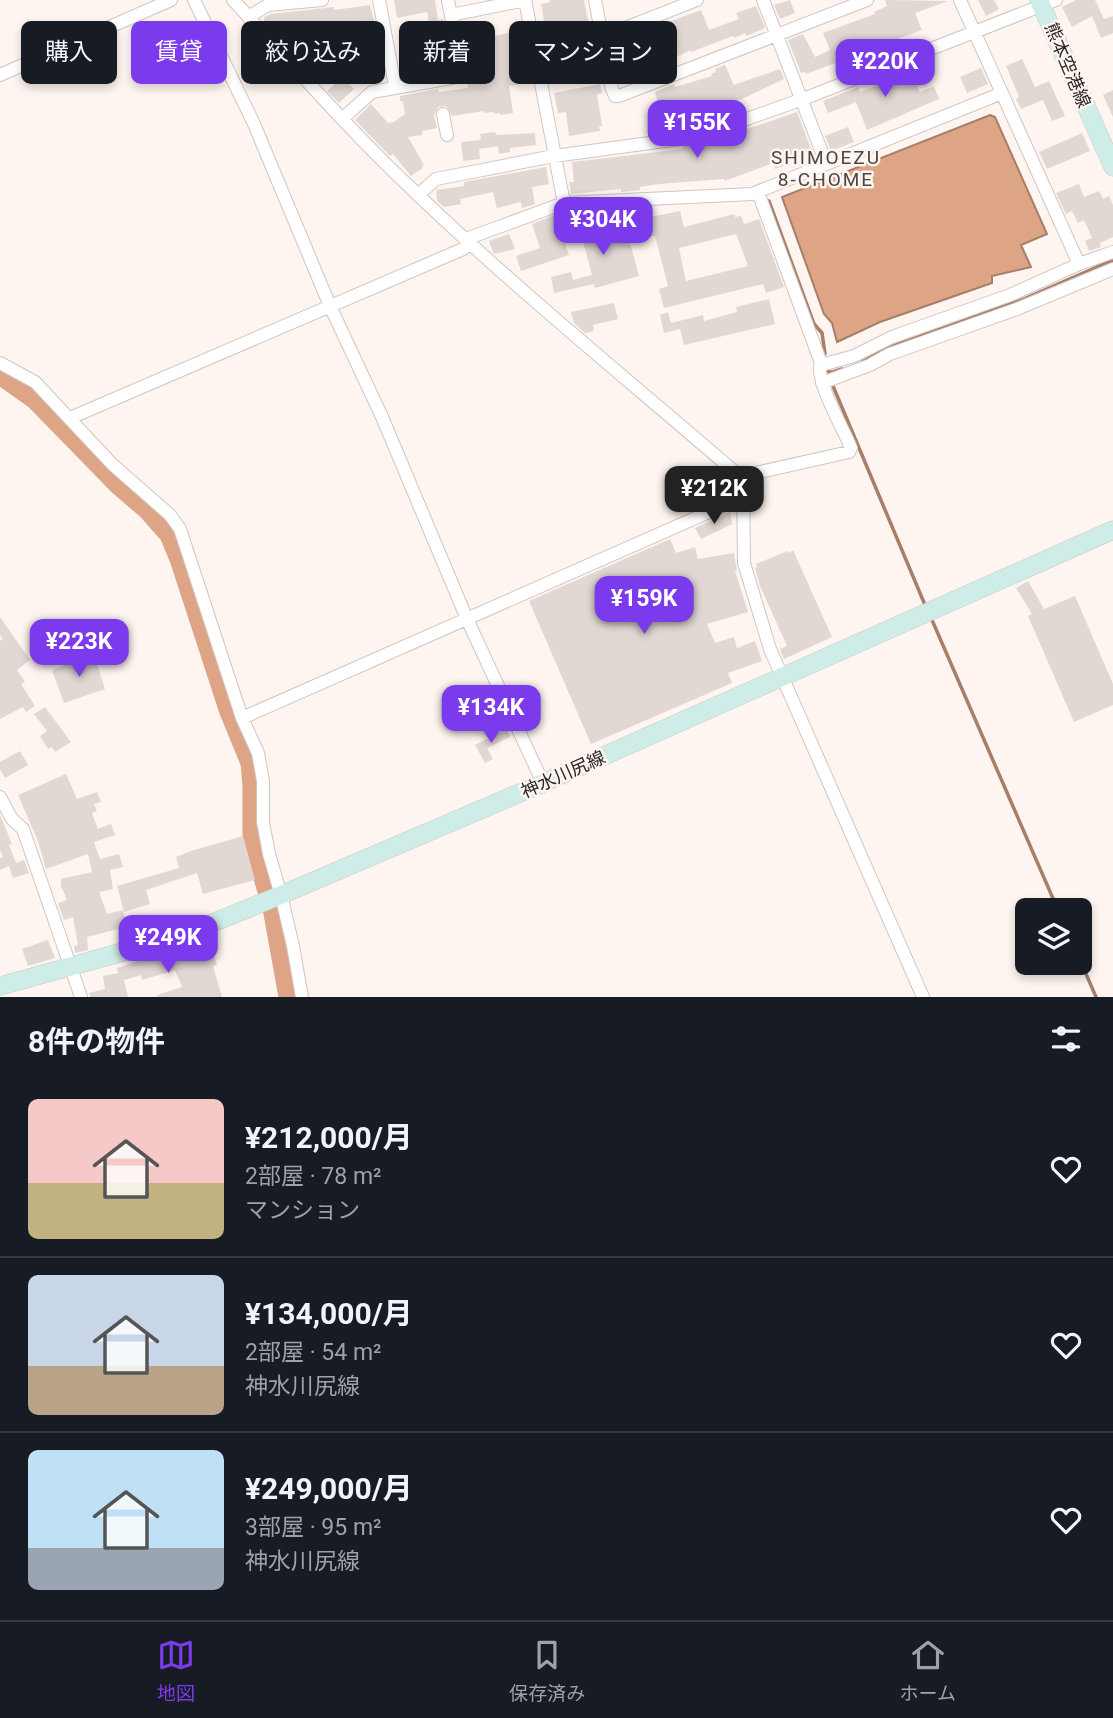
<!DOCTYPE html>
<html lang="ja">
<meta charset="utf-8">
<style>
body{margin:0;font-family:Roboto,"Noto Sans JP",sans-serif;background:#20242c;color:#f1f3f6;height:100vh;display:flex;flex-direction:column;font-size:26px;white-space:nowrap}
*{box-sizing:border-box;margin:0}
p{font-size:23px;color:#9ea1a6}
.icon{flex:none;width:38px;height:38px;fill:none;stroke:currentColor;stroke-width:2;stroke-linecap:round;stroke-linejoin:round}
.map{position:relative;height:997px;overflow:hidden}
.panel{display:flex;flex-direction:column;background:#171b24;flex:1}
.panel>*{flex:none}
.guide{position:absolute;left:21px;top:21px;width:700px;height:63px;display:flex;gap:14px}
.buttons{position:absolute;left:1015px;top:898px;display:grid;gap:14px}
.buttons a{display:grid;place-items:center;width:77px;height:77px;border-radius:10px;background:#171b24;box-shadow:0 4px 10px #0003;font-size:35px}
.price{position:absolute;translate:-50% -60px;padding:0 16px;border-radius:14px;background:#7c3aed;color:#fff;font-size:23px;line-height:46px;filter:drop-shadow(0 2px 4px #0008)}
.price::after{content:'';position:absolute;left:50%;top:42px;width:21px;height:16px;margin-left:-10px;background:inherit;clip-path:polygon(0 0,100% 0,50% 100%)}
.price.selected{background:#222;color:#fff}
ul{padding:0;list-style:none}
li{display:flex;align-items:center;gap:21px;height:175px;padding:0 28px}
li+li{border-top:2px solid #363941}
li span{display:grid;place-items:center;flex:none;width:196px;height:140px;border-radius:10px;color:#555}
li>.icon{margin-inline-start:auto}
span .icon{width:84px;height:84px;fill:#fffc;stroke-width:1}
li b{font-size:30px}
h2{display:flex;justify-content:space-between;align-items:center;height:84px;padding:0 28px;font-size:30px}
.chip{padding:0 24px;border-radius:10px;background:#171b24;box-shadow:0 4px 10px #0003;font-size:24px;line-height:63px}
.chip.selected{background:#7c3aed;color:#fff}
.tab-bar{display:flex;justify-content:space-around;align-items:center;height:98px;border-top:2px solid #363941;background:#171b24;font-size:19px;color:#9ea1a6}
.tab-bar a{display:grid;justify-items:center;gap:4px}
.tab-bar .selected{color:#7c3aed}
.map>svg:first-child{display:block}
.water{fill:#dea486;stroke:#a77e68;stroke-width:2}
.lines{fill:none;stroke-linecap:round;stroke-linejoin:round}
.stream{stroke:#a77e68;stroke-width:3.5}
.river{stroke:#dea486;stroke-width:19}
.building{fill:#e1d8d4;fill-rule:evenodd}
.street-casing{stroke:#cfc6c2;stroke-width:14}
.secondary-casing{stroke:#cfc6c2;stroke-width:19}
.street{stroke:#fff;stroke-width:12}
.secondary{stroke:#cfede8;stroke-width:18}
.labels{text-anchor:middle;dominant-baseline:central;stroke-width:5;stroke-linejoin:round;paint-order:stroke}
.street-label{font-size:18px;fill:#282523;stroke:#fef5f0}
.neighbourhood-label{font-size:19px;letter-spacing:2px;fill:#4d4643;stroke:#fef5f0}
</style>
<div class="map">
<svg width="1113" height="997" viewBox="0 0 1113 997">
<rect width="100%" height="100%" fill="#fef5f0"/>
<!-- water -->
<path class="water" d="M990 115 995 117 1047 234 1021 245 1031 267 992 276V283L880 322 837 342 832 323 824 314 782 197Z"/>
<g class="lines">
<!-- stream -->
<path class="stream" d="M769 201 814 324 822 333 825 354
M862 362 885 349 1019 301 1113 260
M828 368 829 373 842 369
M833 386 925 605
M932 620 1058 910
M1080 960 1096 997"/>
<!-- river -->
<path class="river" d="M0 375 35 400 119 486 147 510 169 535 179 559 229 712 250 763 252 786V841L272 908 288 997"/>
</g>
<!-- building -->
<path class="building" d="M394 0H435L438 20 443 19 452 65 431 69 432 73 419 75 418 70 409 71 408 66 400 67 399 58 433 51 427 12 397 18Z
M550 0H584L589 24 566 29 567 33 547 37 541 4 550 2Z
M790 0 795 13 780 19 774 5Z
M885 0 948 1 915 13 922 30 892 41 896 52 888 56 884 45 806 74 805 72 801 73 788 40 803 34 815 57 830 50 823 33 875 14 874 12 887 6Z
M978 0H994L999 9 986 16Z
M1076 0H1095L1104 19 1113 16V33L1101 38 1092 16 1072 27 1062 7Z
M370 5 374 21 366 24 370 51 352 54 349 35 339 37 338 27H333L332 21 308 26H268L264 21V17L271 14 334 7V10Z
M756 6 765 28 746 36 745 33 734 38 733 36 691 52V50L621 82 617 66 620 65 612 43 701 10 709 30 739 19 736 13Z
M514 32 526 83 509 86 513 113 500 115V113L494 114V112L484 113V111L452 116 446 106 438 107 434 115 437 128 422 131V135L408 137 424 165 422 166 423 168 411 176 393 154 390 156 355 120 371 104 388 123 394 122 405 114 403 101H400V96L438 89 439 92 468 88 467 83 479 81 469 41Z
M258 41 263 52 247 59 242 48Z
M594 41 596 63 574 68 569 46Z
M296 42 318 46 317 50 326 51 325 55 339 57 336 74 318 71V68L310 67V62L300 61 296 56V53L285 44H295Z
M1022 59 1035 87 1049 81 1065 116 1052 121 1043 100 1021 109 1016 99 1019 97 1006 66Z
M725 65 734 85 780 69 784 79 742 99 732 103 730 100 708 108 711 117 696 122 694 116 664 124 655 92 674 84 675 87 712 76 711 74 716 72 715 69Z
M981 68 988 84 967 93 960 77Z
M900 70 902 74 910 70 920 92 934 86 939 99 867 130 856 102 828 113 823 101 858 87 860 92 891 80 890 74Z
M343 77 354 89 339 103 327 91Z
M600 84 602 93 597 94 602 126H599L600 131 569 136 566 112 558 113 554 93Z
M1113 90V117L1103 95Z
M797 112 812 152 783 164 784 166 775 169 773 163 725 181 724 179 659 184 640 187V190L621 192V189L571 194 569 182H574L572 162 683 149V147L745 131 744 130Z
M848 127 854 142 831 151 825 136Z
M495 132 496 135 535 133 536 145 510 148V152L499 154 498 146 479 149 480 159 463 161 461 142 481 140 480 134Z
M1082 133 1090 151 1047 169 1039 152Z
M546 167 549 184 532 187 535 204 526 207 522 208 521 202 497 208 493 192 460 199 461 204 444 207 437 201 436 190 464 186V182Z
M1079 184 1084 197 1099 191 1103 199 1109 196 1113 205V237L1100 243 1101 247 1089 251 1085 241 1092 238 1084 220 1078 223 1072 211 1066 214 1056 193Z
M680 211 684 227 734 214 735 217 741 216 744 224 759 219 784 287 766 293 763 284 664 308 659 289 668 286 655 236 646 237 641 219ZM736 234 748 266 686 281 679 248Z
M555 215 569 255 521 271 516 256 540 248 532 224Z
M623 216 639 276 595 288 594 284 554 293 551 277 571 272 573 280 592 275 579 227Z
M509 234 515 249 494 254 489 241Z
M769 299 775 324 684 345 680 329 664 333 660 315 668 312 671 323 703 315 704 321 737 312 736 307Z
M614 303 618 319 593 325 594 331 585 333 574 323 571 312Z
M730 512 732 524 701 539 695 528Z
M670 539 676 553 695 547 698 559 734 553 737 571H735L748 612 707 624 715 643 734 637 737 648 755 641 762 661 728 673 732 683 591 744 529 601Z
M793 550 832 637 784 659 780 649 787 646 760 586 755 568 757 567 756 564 788 551 789 553Z
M1028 581 1044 609 1075 596 1113 684V705L1074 722 1028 616 1032 614 1016 588Z
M0 617 30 660 17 670 25 682 21 684 35 706 26 712 23 707 0 719V641L3 639 0 635Z
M94 655 105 689 64 703 52 670Z
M45 707 71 742 55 752 52 747 48 749 40 736 47 731 34 714Z
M507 729 510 737 487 748 493 759 485 763 475 745Z
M20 751 28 765 5 778 0 769V762Z
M66 774 77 799 97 792 101 802 94 804 97 811 92 813 98 829 111 824 115 835 94 842 100 859 119 854 123 867 110 870 113 889 99 892 107 914 123 910 126 927 87 937 88 950 75 953 74 946 78 945 73 917 64 920 58 903 67 900 61 886V879L92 872 88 854 46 869 38 841 18 795Z
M0 815 12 844 9 845 16 863 24 860 29 873 13 878 9 866 0 870V858L3 857 0 850Z
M243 836 255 880 203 894 197 873 146 890 150 904 124 912 117 886 179 868 176 857 191 851Z
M48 940 55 958 28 966 22 949Z
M193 943 198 960 213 954 217 965 213 966 222 997H158L157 995 182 987 175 970 142 980 141 975 124 980 128 997H90L89 993 105 989 103 976 118 973 117 968Z"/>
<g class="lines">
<defs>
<path id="street" d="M194 0 254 124 330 306 382 417 467 619 543 783
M233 0C283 54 332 111 385 163 498 275 623 375 743 479L744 563 770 649 923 997
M379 0 395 86
M525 0 564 203
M595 0 612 89 615 96H619L867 0
M763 0 826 163
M960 0 1079 264
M451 15 526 0
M248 17 268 5 322 0
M602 37 697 0
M0 75 171 0
M443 114 447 135
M342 119 372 92 457 77 462 73 448 0
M418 195 436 179 554 156 679 139 733 124 803 99 1056 0
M466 239 564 203 752 194 1002 93
M0 363 35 382 113 465 170 515 180 529 242 718 258 753 263 781V822L269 854 281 895 293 946 302 997
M821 363 825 364 854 356 892 337 1010 295 1079 264 1113 252
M822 383 870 365 890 354 1017 309 1113 269
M70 418 463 249 470 243
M743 479 751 474 849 452 851 448C844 429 814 380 821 363L758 192
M242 718 743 497
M0 797 12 819 23 829 81 997"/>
<path id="secondary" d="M1039 0 1113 167
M0 986 180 936 281 895 543 783 1113 530"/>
</defs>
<!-- street casing -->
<use href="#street" class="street-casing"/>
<!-- secondary casing -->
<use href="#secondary" class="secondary-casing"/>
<!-- street -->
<use href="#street" class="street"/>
<!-- secondary -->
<use href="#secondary" class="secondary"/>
</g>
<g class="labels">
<!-- street labels -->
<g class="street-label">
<text transform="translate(1068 65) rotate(67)">熊本空港線</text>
<text transform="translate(563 774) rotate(-24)">神水川尻線</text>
</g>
<!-- neighbourhood labels -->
<g class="neighbourhood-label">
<text x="826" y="157">SHIMOEZU<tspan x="826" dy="22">8-CHOME</tspan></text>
</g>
</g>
</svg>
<div class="buttons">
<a><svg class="icon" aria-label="layers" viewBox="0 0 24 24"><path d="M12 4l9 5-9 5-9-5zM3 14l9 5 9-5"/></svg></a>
</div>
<b class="price" style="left:885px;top:99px">¥220K</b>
<b class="price" style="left:697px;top:160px">¥155K</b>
<b class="price" style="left:603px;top:257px">¥304K</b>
<b class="price selected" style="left:714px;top:526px">¥212K</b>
<b class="price" style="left:644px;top:636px">¥159K</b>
<b class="price" style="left:79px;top:679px">¥223K</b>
<b class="price" style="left:491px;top:745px">¥134K</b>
<b class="price" style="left:168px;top:975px">¥249K</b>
<div class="guide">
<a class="chip">購入</a>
<a class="chip selected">賃貸</a>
<a class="chip">絞り込み</a>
<a class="chip">新着</a>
<a class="chip">マンション</a>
</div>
</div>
<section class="panel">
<h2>8件の物件<svg class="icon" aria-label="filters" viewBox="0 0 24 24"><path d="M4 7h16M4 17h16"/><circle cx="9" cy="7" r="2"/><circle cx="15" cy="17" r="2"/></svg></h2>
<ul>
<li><span style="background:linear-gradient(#f6c9c9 60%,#c2b280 0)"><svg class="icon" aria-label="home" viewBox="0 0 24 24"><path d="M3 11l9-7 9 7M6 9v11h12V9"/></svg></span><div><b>¥212,000/月</b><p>2部屋 · 78 m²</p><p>マンション</p></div><svg class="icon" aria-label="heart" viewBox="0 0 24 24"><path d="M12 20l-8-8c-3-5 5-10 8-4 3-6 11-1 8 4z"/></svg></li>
<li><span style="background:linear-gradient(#c9d6e8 65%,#b9a48a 0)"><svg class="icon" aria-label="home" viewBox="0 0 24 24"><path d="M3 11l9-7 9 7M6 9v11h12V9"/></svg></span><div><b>¥134,000/月</b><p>2部屋 · 54 m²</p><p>神水川尻線</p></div><svg class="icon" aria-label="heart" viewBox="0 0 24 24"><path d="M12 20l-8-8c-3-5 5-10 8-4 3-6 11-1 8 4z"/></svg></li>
<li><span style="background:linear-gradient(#bfe0f5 70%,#9aa5b1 0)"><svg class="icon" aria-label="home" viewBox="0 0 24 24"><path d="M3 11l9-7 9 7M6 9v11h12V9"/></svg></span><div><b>¥249,000/月</b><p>3部屋 · 95 m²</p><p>神水川尻線</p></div><svg class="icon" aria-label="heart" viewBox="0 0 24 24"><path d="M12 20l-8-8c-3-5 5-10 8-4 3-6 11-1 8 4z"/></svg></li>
</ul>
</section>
<nav class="tab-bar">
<a class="selected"><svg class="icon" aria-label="map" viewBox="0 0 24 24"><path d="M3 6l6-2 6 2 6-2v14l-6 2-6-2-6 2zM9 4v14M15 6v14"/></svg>地図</a>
<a><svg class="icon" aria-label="saved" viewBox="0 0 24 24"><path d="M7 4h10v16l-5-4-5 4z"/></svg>保存済み</a>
<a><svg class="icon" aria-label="home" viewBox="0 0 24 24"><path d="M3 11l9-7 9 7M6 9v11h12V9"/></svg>ホーム</a>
</nav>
